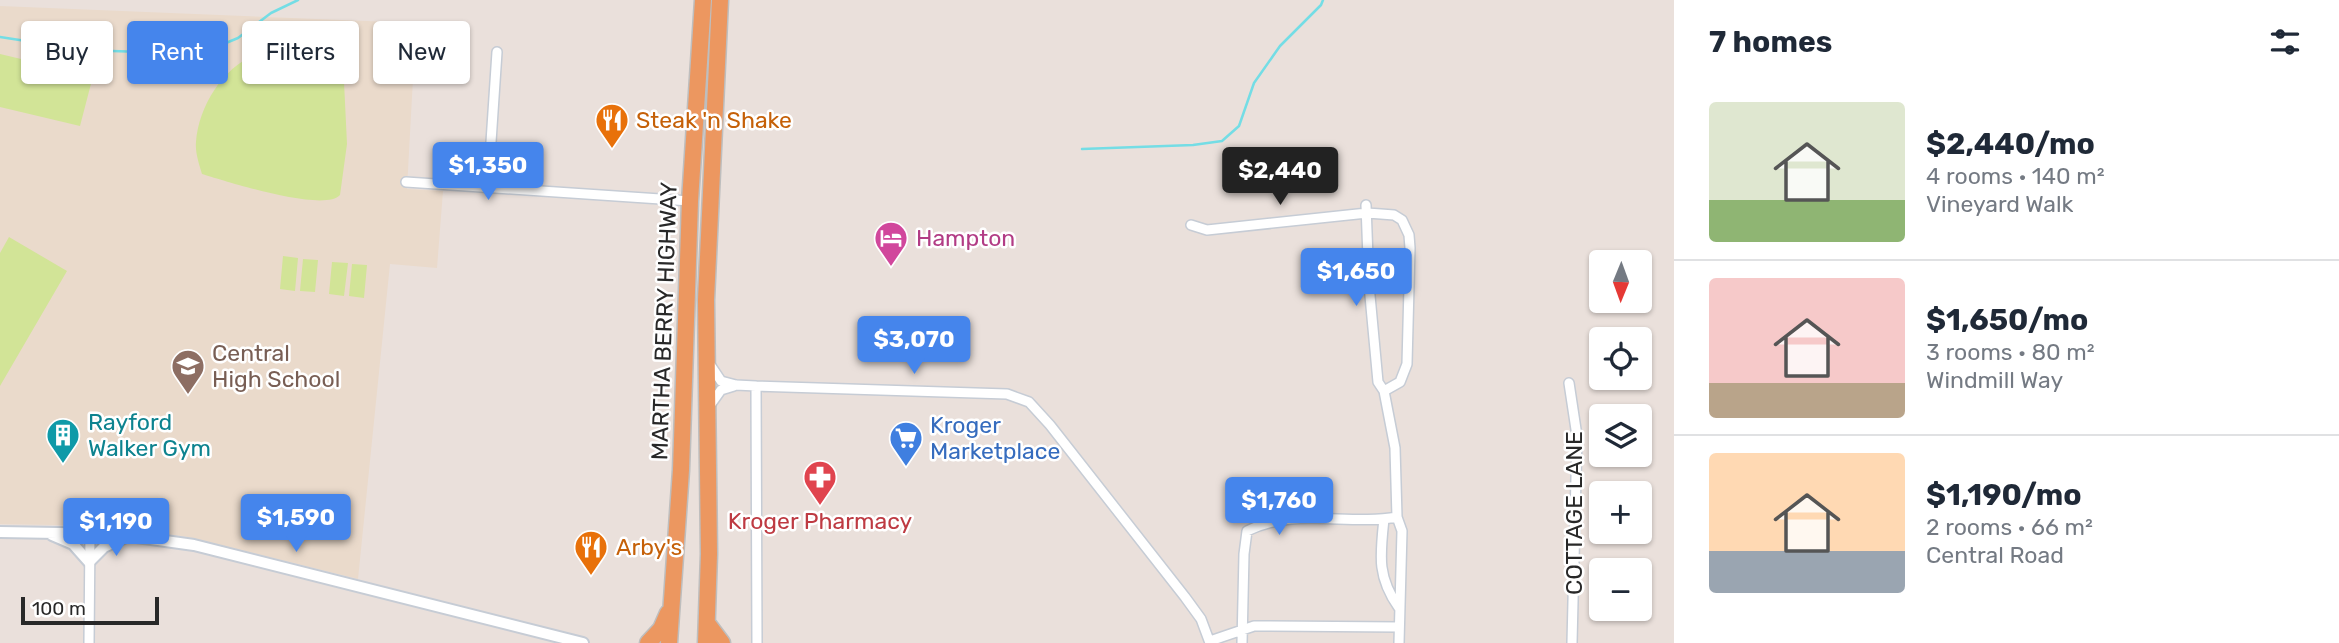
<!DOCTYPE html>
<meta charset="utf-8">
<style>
body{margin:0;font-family:Rubik,sans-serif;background:#f6f6f7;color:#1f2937;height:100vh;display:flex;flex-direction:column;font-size:26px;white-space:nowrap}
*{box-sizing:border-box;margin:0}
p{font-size:23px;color:#747a83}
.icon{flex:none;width:38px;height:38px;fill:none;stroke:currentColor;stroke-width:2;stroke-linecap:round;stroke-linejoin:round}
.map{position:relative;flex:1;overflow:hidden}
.details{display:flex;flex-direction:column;background:#fff;width:665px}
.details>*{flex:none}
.hud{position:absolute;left:21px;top:21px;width:665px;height:63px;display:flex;gap:14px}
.needle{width:46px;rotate:181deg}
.tools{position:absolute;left:1589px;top:250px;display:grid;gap:14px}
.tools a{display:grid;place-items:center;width:63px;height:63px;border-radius:7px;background:#fff;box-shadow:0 2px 5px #0004;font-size:35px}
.scale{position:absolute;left:21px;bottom:18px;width:138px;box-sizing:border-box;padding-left:7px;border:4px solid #282828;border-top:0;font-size:19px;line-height:24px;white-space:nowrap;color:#282828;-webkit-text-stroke:5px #fff;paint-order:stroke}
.price{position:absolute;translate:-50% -60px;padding:0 16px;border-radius:7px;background:#4585ec;color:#fff;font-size:23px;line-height:46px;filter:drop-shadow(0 2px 4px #0008)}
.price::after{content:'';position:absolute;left:50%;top:42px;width:21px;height:16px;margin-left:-10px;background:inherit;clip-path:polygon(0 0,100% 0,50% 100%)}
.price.current{background:#222;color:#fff}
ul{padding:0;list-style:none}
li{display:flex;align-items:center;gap:21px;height:175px;padding:0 35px}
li+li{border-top:2px solid #e0e1e3}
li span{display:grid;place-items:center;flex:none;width:196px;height:140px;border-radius:7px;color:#555}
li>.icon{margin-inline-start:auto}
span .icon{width:84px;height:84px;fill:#fffc;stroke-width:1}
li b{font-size:30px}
h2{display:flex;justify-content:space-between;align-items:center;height:84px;padding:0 35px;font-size:30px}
.pill{padding:0 24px;border-radius:7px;background:#fff;box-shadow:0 2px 5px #0004;font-size:24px;line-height:63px}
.pill.current{background:#4585ec;color:#fff}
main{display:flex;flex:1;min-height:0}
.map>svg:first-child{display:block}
.education{fill:#eadacb}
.pitch{fill:#d2e497}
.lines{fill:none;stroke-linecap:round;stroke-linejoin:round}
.stream{stroke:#74dde5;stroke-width:2.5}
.minor-casing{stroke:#c6ccd5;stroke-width:12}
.tertiary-casing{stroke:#c6ccd5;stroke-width:14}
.trunk-casing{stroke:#bebebe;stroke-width:19}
.minor{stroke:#fff;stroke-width:9}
.tertiary{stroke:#fff;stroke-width:10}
.trunk{stroke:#ec9760;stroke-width:16}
.labels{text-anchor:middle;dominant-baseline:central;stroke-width:5;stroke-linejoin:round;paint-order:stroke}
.food-label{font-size:23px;fill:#c56008;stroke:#fff;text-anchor:start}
.hotel-label{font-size:23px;fill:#b23c85;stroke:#fff;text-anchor:start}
.street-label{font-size:23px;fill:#282828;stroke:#fff}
.education-label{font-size:23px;fill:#785e54;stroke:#fff;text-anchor:start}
.culture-label{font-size:23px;fill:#0d838f;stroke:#fff;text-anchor:start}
.shop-label{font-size:23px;fill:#366cbe;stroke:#fff;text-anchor:start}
.health-label{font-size:23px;fill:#be3a42;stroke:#fff}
</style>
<main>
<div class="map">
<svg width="1674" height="643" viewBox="0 0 1674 643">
<rect width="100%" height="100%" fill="#eae0db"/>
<!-- education -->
<path class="education" d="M0 6 416 23 407 189 443 191 437 268 390 264 358 579 188 537 111 526 0 524Z"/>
<!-- pitch -->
<path class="pitch" d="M304 49 343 61 347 144 340 195C324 213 225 181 202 174 199 164 195 152 196 142 199 102 229 57 271 50 281 48 293 50 304 49Z
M0 54 93 76 80 126 0 107Z
M9 237 67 271 0 386V253Z
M283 256 298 258 295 291 280 289Z
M303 259 318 260 315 292 300 291Z
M332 262 348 263 344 296 329 294Z
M352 264 367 265 364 298 349 296Z"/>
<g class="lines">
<!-- stream -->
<path class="stream" d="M0 37 26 41 49 49 175 53 209 50 238 38 271 13 298 0
M1082 149 1193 145 1222 141 1239 126 1254 83 1280 46 1321 5 1323 0"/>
<defs>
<path id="minor" d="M406 182 690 201
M488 187 497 52
M1366 205 1369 285 1378 382 1384 391 1395 448 1397 517 1402 531 1399 643
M1191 225 1207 230 1367 213 1381 214 1394 215 1402 220 1409 235 1410 248 1407 364 1400 382 1384 391
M711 366 721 381 736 385 756 386
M1569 383 1577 436 1572 643
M711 404 721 390 734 386
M1384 519C1380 556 1377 577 1399 608
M1210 641 1254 626 1399 627
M89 643 90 533
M757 643 756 386 1007 394 1029 402 1050 425 1185 597 1201 619 1210 643
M1242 643 1244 554 1247 531C1294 507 1348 526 1397 517"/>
<path id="tertiary" d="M0 532 115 534 194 545 583 643
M52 535 73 544 89 562 104 547 126 537"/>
<path id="trunk" d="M707 623 722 643
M648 643 661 629 668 613
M669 643 681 470 690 201 703 0
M706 643 709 554 706 300 720 0"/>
</defs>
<!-- minor casing -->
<use href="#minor" class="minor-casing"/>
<!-- tertiary casing -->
<use href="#tertiary" class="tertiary-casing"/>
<!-- trunk casing -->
<use href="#trunk" class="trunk-casing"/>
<!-- minor -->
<use href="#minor" class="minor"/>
<!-- tertiary -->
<use href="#tertiary" class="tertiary"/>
<!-- trunk -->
<use href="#trunk" class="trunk"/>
</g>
<!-- icons -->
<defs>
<symbol id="restaurant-pin" viewBox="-11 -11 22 30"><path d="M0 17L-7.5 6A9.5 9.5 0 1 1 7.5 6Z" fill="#e8710a" stroke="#fff"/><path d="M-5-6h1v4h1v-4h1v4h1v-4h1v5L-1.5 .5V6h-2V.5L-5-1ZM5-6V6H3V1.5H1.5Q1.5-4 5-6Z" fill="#fff"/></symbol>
<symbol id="hotel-pin" viewBox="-11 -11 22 30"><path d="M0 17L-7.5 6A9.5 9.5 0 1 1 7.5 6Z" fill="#d1479c" stroke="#fff"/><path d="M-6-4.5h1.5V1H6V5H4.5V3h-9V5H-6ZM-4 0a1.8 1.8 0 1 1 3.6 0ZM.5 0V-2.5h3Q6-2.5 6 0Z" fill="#fff"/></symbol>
<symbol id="school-pin" viewBox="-11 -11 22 30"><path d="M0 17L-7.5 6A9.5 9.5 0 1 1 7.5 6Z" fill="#8d6e63" stroke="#fff"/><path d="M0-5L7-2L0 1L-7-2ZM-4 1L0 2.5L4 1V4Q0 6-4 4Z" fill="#fff"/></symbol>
<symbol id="building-pin" viewBox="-11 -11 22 30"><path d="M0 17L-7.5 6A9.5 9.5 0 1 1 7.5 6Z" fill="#0f9aa8" stroke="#fff"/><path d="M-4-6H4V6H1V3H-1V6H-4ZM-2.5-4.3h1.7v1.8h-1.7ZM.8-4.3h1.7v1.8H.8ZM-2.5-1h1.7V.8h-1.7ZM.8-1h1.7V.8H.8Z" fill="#fff"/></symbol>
<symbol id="supermarket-pin" viewBox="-11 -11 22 30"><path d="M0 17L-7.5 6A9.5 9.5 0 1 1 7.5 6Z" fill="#3f7fe0" stroke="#fff"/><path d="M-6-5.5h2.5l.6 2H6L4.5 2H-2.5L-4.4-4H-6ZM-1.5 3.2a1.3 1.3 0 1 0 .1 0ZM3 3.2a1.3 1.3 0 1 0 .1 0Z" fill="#fff"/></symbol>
<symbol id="pharmacy-pin" viewBox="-11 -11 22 30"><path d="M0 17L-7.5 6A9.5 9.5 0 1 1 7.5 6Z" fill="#e0444e" stroke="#fff"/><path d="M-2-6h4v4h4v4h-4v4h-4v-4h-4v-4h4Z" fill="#fff"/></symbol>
</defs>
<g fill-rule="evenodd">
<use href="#restaurant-pin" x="593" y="101" width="38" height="52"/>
<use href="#hotel-pin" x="872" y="219" width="38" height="52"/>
<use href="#school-pin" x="169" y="347" width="38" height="52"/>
<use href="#building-pin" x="44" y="416" width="38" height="52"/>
<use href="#supermarket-pin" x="887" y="419" width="38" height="52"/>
<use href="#pharmacy-pin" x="801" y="458" width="38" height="52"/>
<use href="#restaurant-pin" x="572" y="528" width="38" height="52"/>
</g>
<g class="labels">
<!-- food labels -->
<g class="food-label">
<text x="636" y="120">Steak 'n Shake</text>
<text x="616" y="547">Arby's</text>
</g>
<!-- hotel labels -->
<g class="hotel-label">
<text x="916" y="238">Hampton</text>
</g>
<!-- street labels -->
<g class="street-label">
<text transform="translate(664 321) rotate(-88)">MARTHA BERRY HIGHWAY</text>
<text transform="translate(1574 513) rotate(-90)">COTTAGE LANE</text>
</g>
<!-- education labels -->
<g class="education-label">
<text x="212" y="353">Central<tspan x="212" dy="26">High School</tspan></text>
</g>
<!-- culture labels -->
<g class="culture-label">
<text x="88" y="422">Rayford<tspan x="88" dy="26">Walker Gym</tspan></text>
</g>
<!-- shop labels -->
<g class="shop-label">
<text x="930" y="425">Kroger<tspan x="930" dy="26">Marketplace</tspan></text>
</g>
<!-- health labels -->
<g class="health-label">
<text x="820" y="521">Kroger Pharmacy</text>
</g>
</g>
</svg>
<div class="tools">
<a><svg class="needle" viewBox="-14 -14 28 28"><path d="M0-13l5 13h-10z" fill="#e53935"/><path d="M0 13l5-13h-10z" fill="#747a83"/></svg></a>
<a><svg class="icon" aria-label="locate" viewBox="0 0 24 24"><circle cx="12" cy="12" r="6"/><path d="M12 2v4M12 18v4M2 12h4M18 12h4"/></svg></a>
<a><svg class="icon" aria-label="layers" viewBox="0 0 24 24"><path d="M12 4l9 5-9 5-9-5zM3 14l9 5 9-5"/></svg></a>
<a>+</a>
<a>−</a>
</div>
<div class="scale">100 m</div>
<b class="price" style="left:488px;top:202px">$1,350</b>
<b class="price current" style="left:1280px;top:207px">$2,440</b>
<b class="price" style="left:1356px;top:308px">$1,650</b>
<b class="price" style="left:914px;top:376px">$3,070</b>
<b class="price" style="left:1279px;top:537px">$1,760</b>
<b class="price" style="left:296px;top:554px">$1,590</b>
<b class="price" style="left:116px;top:558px">$1,190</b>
<div class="hud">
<a class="pill">Buy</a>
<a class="pill current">Rent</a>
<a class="pill">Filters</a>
<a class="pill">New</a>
</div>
</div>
<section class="details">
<h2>7 homes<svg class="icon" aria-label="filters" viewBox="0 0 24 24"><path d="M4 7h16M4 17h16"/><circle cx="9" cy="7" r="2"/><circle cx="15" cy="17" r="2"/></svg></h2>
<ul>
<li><span style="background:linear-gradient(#dfe7d0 70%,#8fb573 0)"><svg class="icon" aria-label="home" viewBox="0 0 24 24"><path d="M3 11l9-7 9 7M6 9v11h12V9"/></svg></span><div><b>$2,440/mo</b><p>4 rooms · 140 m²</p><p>Vineyard Walk</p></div></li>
<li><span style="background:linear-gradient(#f6c9c9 75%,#b9a48a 0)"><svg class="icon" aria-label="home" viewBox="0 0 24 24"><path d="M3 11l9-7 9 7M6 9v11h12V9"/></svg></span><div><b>$1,650/mo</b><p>3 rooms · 80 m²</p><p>Windmill Way</p></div></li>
<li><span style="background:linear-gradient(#ffd9b3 70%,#9aa5b1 0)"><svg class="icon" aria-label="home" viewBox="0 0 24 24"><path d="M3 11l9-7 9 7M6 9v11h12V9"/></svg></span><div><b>$1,190/mo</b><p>2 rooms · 66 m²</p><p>Central Road</p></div></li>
</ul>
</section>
</main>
